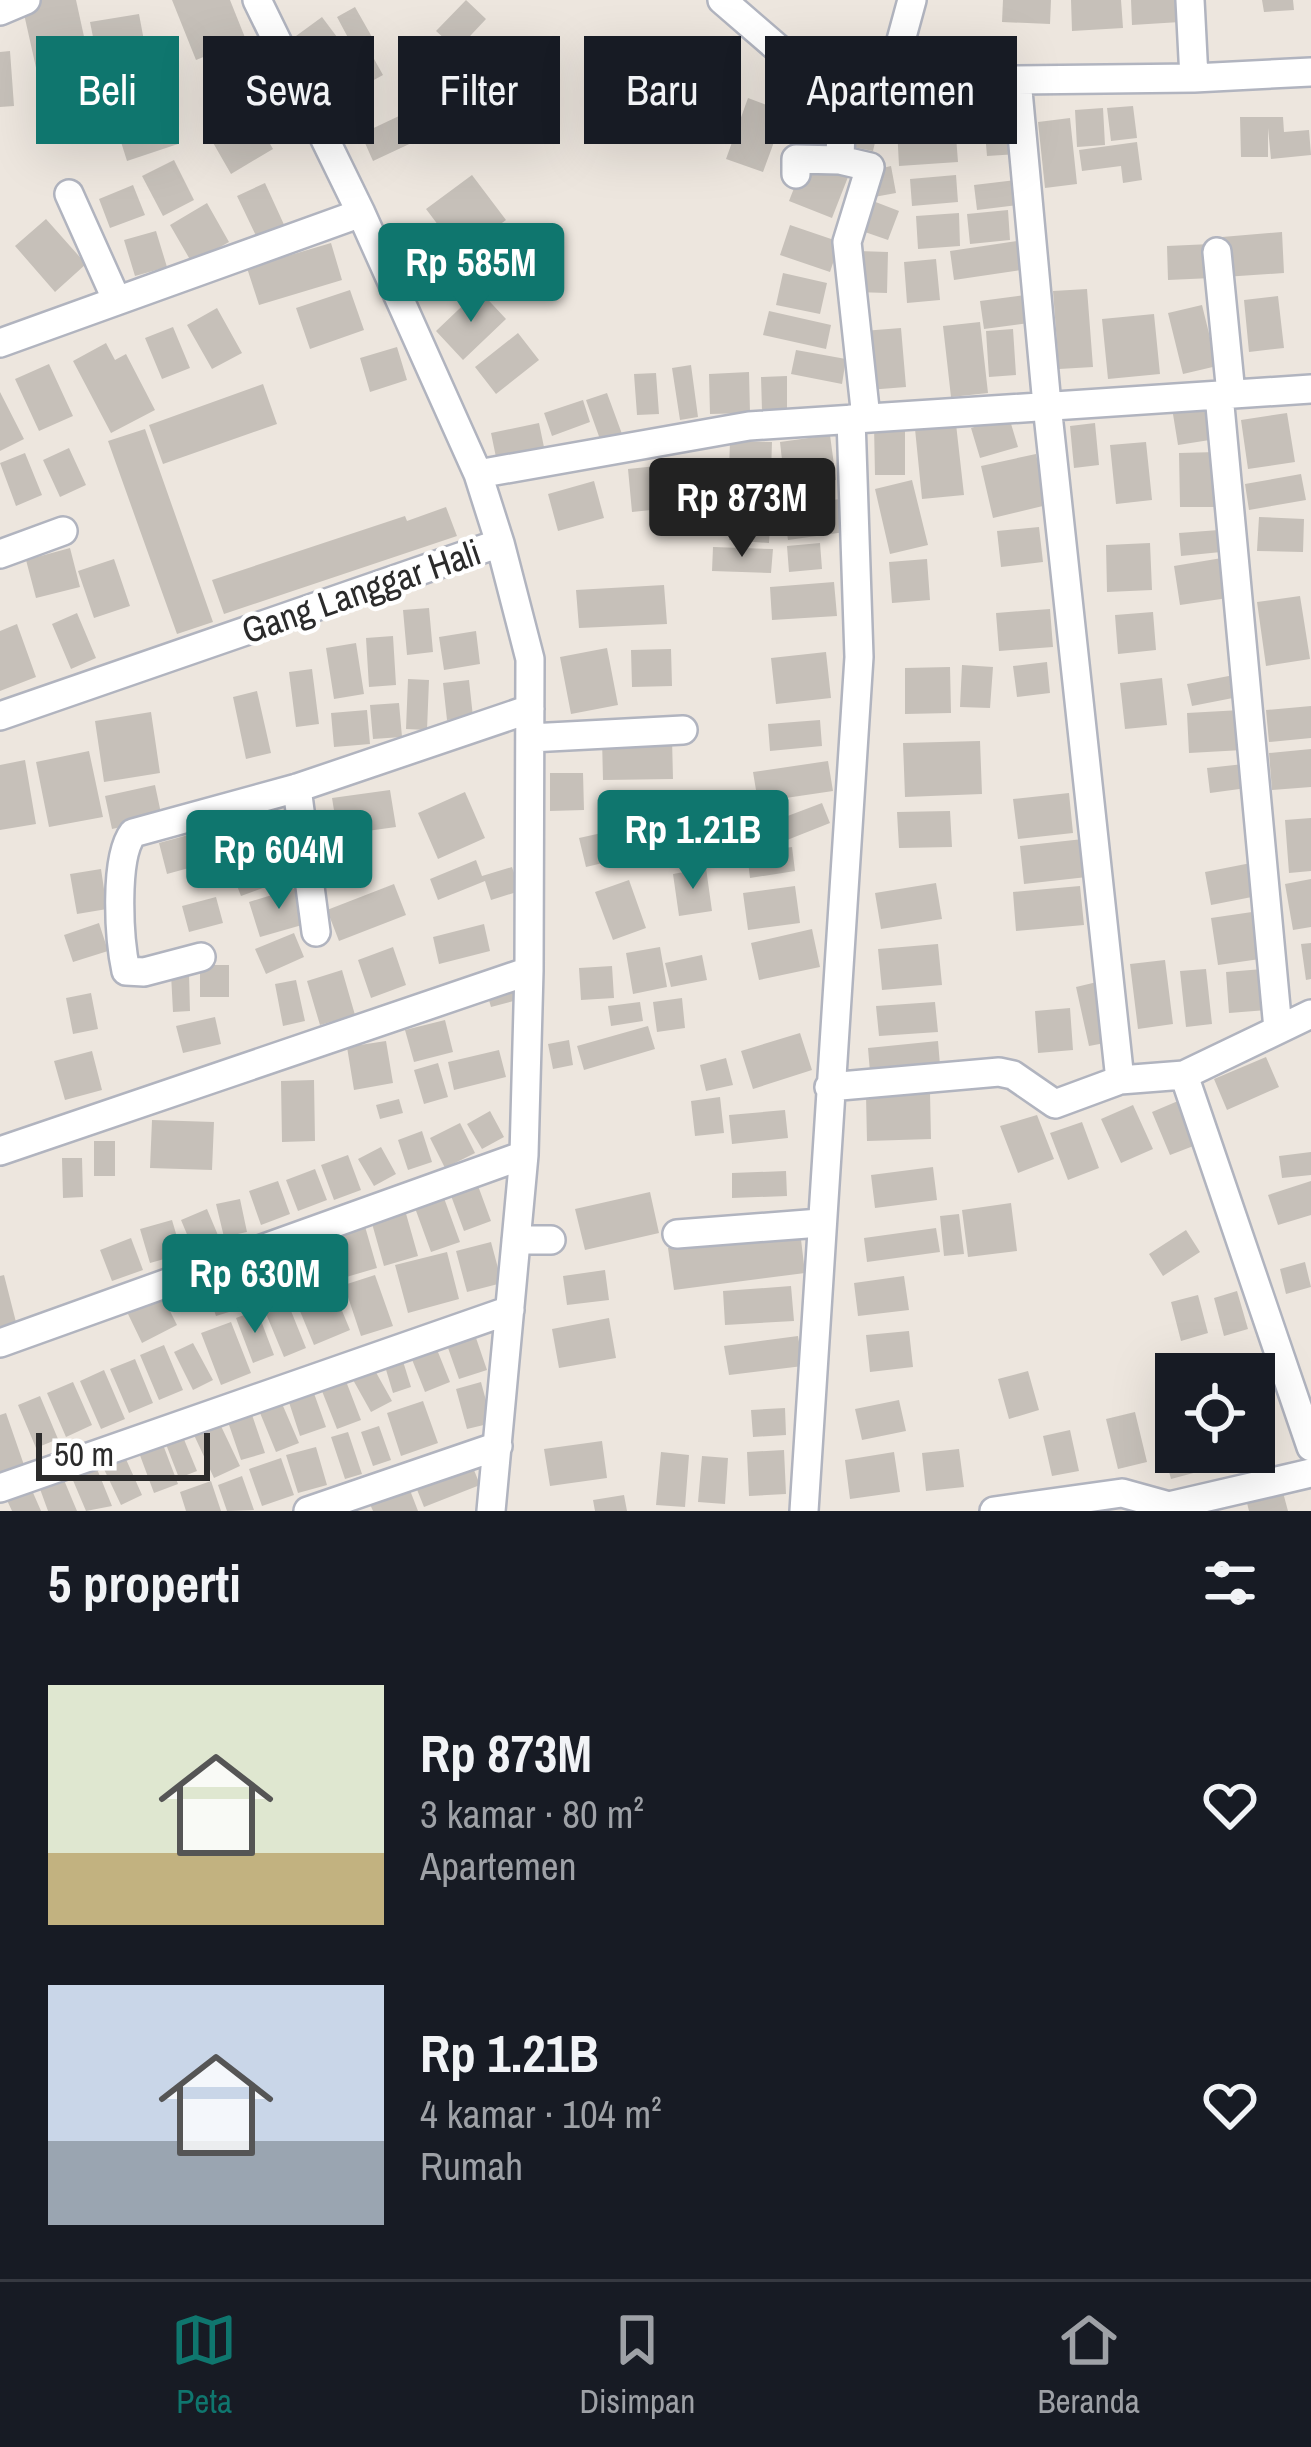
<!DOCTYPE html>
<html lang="id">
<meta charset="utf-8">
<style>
body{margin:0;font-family:"Archivo Narrow",sans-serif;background:#242831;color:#f1f3f6;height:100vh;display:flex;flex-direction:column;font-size:45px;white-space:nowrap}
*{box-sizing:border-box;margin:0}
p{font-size:39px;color:#9ea1a6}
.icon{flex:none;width:66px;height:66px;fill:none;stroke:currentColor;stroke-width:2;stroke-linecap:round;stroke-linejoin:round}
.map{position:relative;height:1511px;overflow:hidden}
.side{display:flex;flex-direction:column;background:#171b24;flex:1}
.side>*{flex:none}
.hud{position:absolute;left:36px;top:36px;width:1239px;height:108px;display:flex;gap:24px}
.controls{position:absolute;left:1155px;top:1353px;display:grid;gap:24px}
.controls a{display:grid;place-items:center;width:120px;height:120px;border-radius:0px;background:#171b24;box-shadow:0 12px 48px #0002;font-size:60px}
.scale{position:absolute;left:36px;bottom:30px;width:174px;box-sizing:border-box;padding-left:12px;border:6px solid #2b2b2b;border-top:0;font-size:33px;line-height:42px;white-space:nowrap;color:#2b2b2b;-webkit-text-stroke:9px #fff;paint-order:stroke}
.price{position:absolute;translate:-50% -102px;padding:0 27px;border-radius:12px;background:#0f766e;color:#fff;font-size:39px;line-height:78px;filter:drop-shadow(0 3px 6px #0008)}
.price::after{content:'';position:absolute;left:50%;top:72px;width:36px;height:27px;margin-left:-18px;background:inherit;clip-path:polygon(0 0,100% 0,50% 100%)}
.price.selected{background:#222;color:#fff}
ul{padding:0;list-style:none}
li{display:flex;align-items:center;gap:36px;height:300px;padding:0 48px}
li span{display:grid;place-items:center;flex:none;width:336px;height:240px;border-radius:0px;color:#555}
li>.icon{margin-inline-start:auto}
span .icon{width:144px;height:144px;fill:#fffc;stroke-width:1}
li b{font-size:51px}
h2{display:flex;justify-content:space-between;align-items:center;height:144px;padding:0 48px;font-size:51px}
.chip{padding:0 42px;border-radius:0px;background:#171b24;box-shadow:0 12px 48px #0002;font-size:42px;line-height:108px}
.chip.selected{background:#0f766e;color:#fff}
.dock{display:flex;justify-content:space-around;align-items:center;height:168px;border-top:3px solid #363941;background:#171b24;font-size:33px;color:#9ea1a6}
.dock a{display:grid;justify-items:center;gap:6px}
.dock .selected{color:#0f766e}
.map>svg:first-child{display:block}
.building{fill:#c6c0b9}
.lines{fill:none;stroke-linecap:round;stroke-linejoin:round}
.street-casing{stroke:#b1b4bf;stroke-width:32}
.street{stroke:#fff;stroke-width:27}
.labels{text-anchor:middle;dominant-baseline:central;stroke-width:9;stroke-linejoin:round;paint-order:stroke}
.street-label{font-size:36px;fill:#2b2b2b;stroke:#fff}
</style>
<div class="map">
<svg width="1311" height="1511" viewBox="0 0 1311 1511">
<rect width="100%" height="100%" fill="#ede6de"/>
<!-- building -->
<path class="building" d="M42 0H76L97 96 45 108 22 5Z
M172 0H230L246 40 196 60Z
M466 0 486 19 457 50 436 31Z
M1003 0H1051L1050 24 1002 22Z
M1071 0H1121L1123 28 1072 31Z
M1131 0H1179L1180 22 1132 25Z
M1262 0H1293L1294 10 1264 12Z
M355 7 372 37 353 47 337 17Z
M139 14 150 73 102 82 90 22Z
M322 17 349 53 323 73 296 36Z
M263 49 277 77 234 99 219 72Z
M369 50 383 75 352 92 338 66Z
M10 51 14 106 0 107V52Z
M437 98 450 125 373 161 361 134Z
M748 98 785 112 763 172 726 159Z
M1133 106 1137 138 1111 141 1107 108Z
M1015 107 1019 154 987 156 983 110Z
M1103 108 1105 145 1077 147 1075 110Z
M166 109 178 144 127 161 116 126Z
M250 110 273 149 231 174 208 134Z
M805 111 835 123 823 158 792 146Z
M856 112 881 117 873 151 848 146Z
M1240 117H1283L1284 132 1309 130 1311 155 1271 159 1268 128V157H1241Z
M1070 118 1077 184 1045 188 1038 122Z
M955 123 958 162 899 166 897 127Z
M1137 142 1142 180 1123 183 1121 166 1082 171 1079 150Z
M174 160 194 200 163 216 142 176Z
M805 160 848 177 832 218 789 201Z
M891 166 896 193 874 197 870 171Z
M472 175 506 220 460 254 426 209Z
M956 175 958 202 912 206 910 179Z
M1016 180 1019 205 977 210 974 185Z
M265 183 286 229 259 242 237 196Z
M133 185 145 215 110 228 99 199Z
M873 201 899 211 888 240 862 231Z
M207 203 229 242 192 263 170 225Z
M1008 210 1010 240 970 244 967 214Z
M959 213 960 246 918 249 916 216Z
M46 219 86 264 55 292 15 246Z
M790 225 840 242 830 272 780 255Z
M156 231 167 267 135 276 124 240Z
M1282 232 1284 273 1224 277 1222 237Z
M1017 241 1021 270 954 280 950 251Z
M331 243 342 280 259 305 247 268Z
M1211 244 1212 278 1168 280 1167 246Z
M858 251 888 252 887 293 856 292Z
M936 259 940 300 907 303 904 262Z
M783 273 827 283 820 314 776 305Z
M1087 289 1093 367 1059 369 1053 291Z
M350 290 364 330 310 349 296 308Z
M479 290 506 319 463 360 436 331Z
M1025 295 1029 323 984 329 980 301Z
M1278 296 1284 348 1249 352 1244 300Z
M1202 305 1217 366 1183 374 1168 313Z
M217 308 242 353 212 369 187 325Z
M769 311 831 325 826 349 763 335Z
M1154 314 1160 374 1108 379 1102 319Z
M980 322 988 393 951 397 943 326Z
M173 327 190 368 162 379 145 338Z
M901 328 906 387 868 390 863 331Z
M1013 329 1016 375 989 377 986 331Z
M518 333 539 360 496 394 475 367Z
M106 343 115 360 126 354 155 410 111 433 73 361Z
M397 347 407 380 370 392 360 358Z
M796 350 846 359 842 384 791 374Z
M49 364 73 416 39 431 15 379Z
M691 365 698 417 680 420 672 368Z
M749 372 750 413 710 414 709 374Z
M656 373 659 414 637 415 634 374Z
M787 376V410L762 411 761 377Z
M263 384 277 424 163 464 149 425Z
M0 392 24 439 0 451Z
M607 393 622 434 601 442 586 400Z
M583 400 590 422 552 436 544 413Z
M1210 402 1216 439 1178 445 1172 408Z
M1287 413 1295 462 1248 469 1241 420Z
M1009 417 1018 447 980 458 971 428Z
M539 423 545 452 497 462 491 433Z
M1095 423 1099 465 1074 468 1070 426Z
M956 424 964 495 922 499 915 429Z
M874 425H905V475H875Z
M145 429 213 622 177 634 108 441Z
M830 435 836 480 785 487 780 442Z
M730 441 772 442 771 472 729 471Z
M1146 442 1152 500 1116 504 1110 445Z
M69 448 86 485 60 497 43 460Z
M1217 452 1218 507H1180L1179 453Z
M25 453 42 495 16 506 0 463Z
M1036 454 1047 505 993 518 981 466Z
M666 465 670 508 632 512 628 469Z
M1301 474 1306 500 1249 510 1245 484Z
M738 480 774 481 773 505H737Z
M912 480 928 545 890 554 875 489Z
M594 481 604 518 558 531 548 494Z
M840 499 845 532 788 540 783 507Z
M446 507 457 536 224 614 212 580 405 516 407 521Z
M731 509 771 512 769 543 729 540Z
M1259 517 1304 519 1303 552 1257 551Z
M1039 527 1043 562 1001 567 997 531Z
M1219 530 1221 552 1181 556 1179 533Z
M820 543 822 569 789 572 787 546Z
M1150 543 1152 590 1107 592 1106 545Z
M713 547 773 549 771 573 712 571Z
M70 548 80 587 36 598 26 560Z
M1222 558 1228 598 1180 605 1174 566Z
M114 559 130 606 94 618 78 571Z
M927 559 930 600 892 603 889 562Z
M834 582 837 616 772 620 770 587Z
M664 585 667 624 579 628 576 590Z
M1300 596 1310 659 1266 666 1257 602Z
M429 608 433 652 407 655 403 610Z
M1050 609 1053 647 999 651 996 613Z
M1153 612 1156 650 1118 654 1115 615Z
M77 613 96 658 71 669 52 624Z
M17 624 36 677 0 691V631Z
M476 631 480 664 444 670 439 637Z
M393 636 396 685 369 687 366 638Z
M356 643 364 694 334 699 326 648Z
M607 648 618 705 571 714 560 657Z
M671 649 672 686 632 687 631 650Z
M826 652 831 698 776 704 771 658Z
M1047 662 1050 693 1017 697 1013 666Z
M962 665 993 667 990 708 960 707Z
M950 667 951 713 905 714V668Z
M312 669 319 724 296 727 289 672Z
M1234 675 1238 697 1192 706 1187 684Z
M1162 678 1167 725 1125 729 1120 683Z
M408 679 429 680 427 730 406 729Z
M469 680 473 717 447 720 443 683Z
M257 691 271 753 246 759 233 697Z
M399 703 402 737 373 739 370 705Z
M1311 706V738L1269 742 1266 710Z
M367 710 370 744 334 747 331 713Z
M1241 710 1243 750 1189 753 1187 713Z
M151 712 160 773 104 782 95 721Z
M820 720 822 746 770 751 768 724Z
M672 738 673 779 603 780 602 739Z
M980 741 982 794 905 797 903 743Z
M1311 749V787L1272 790 1269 753Z
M89 751 103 817 49 827 36 762Z
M25 760 36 824 0 830V765Z
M828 761 833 791 758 802 753 772Z
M1244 764 1247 788 1210 793 1207 768Z
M550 773H583L584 810 550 811Z
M155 785 162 818 112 829 105 796Z
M390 790 396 827 338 835 332 798Z
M465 792 485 838 438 859 418 813Z
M1069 793 1073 833 1018 839 1013 799Z
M822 803 830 823 777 844 769 823Z
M277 806 285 839 235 851 227 817Z
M950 811 952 847 899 848 897 812Z
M1311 818V871L1289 873 1285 820Z
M638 825 645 853 586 867 579 838Z
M221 826 229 857 167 874 159 843Z
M1083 839 1087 877 1024 884 1020 846Z
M291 846 301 874 241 896 230 868Z
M792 847 795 871 750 878 747 853Z
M476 860 482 876 512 867 520 891 491 900 485 881 438 900 430 879Z
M1251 863 1257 896 1211 905 1205 872Z
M706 868 712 911 679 916 673 874Z
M101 869 107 909 77 914 70 874Z
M1311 879V927L1293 930 1285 884Z
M629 880 646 928 613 940 595 892Z
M936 883 942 919 881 929 875 893Z
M394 884 406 915 339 941 327 910Z
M795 886 800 923 748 930 743 893Z
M1080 886 1084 925 1016 931 1013 892Z
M298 887 309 923 260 937 249 902Z
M216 897 223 923 189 932 182 906Z
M1252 912 1260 959 1218 965 1211 918Z
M99 923 108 951 73 962 64 935Z
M484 924 490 951 439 964 433 937Z
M812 929 820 967 759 980 751 943Z
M294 933 304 957 266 974 255 949Z
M1311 943V979L1306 980 1301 944Z
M938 944 942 985 882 990 878 949Z
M393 947 406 985 371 998 358 960Z
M660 947 667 987 633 994 626 953Z
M702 955 707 980 671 987 665 963Z
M1165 960 1173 1024 1138 1029 1130 964Z
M200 965H229V997H200Z
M612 966 614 998 581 1000 579 968Z
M1206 969 1212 1024 1186 1027 1180 971Z
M1263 969 1267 1010 1229 1013 1226 972Z
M342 970 355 1015 320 1025 307 981Z
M189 973 190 1011 173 1012 171 974Z
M296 980 305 1021 283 1026 275 984Z
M516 982 521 999 491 1007 486 990Z
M1097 982 1110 1042 1089 1046 1076 987Z
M91 993 98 1029 73 1034 66 998Z
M682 998 685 1028 657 1032 653 1002Z
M640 1002 643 1021 611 1026 608 1006Z
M935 1002 938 1032 879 1036 876 1006Z
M1070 1008 1073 1050 1038 1053 1035 1011Z
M215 1017 221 1044 183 1053 176 1026Z
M445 1020 453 1052 414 1062 405 1030Z
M648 1026 655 1049 584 1070 577 1046Z
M800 1033 812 1070 753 1089 741 1051Z
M569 1040 573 1065 553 1069 548 1044Z
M386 1041 393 1083 354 1090 347 1047Z
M938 1041 940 1065 870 1072 868 1048Z
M499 1050 506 1077 454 1090 448 1062Z
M92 1051 102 1090 65 1100 54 1061Z
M1266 1057 1279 1087 1227 1110 1214 1079Z
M726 1058 733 1085 706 1091 700 1065Z
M438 1063 448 1097 424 1104 414 1070Z
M314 1080 315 1141 282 1142 281 1081Z
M930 1093 931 1139 867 1141 866 1095Z
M720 1097 724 1133 695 1136 691 1101Z
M399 1099 403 1113 380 1119 376 1105Z
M1178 1101 1196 1145 1170 1155 1152 1112Z
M1133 1105 1153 1149 1121 1163 1101 1119Z
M785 1110 788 1138 732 1144 729 1115Z
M490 1111 504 1137 482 1149 467 1124Z
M1037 1115 1054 1159 1018 1173 1000 1126Z
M152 1120 214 1122 212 1170 150 1168Z
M1082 1122 1099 1168 1068 1180 1050 1133Z
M460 1123 475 1153 445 1168 430 1138Z
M422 1131 432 1162 408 1170 398 1140Z
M94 1141H115V1176H94Z
M381 1147 396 1174 374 1186 358 1159Z
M1311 1152V1175L1282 1178 1279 1156Z
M348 1155 361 1190 334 1200 321 1165Z
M62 1158H82L83 1197 63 1198Z
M933 1167 937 1200 875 1208 871 1175Z
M315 1169 327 1200 298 1211 286 1180Z
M786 1171 787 1196 732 1198V1173Z
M278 1181 290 1214 261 1225 249 1191Z
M1311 1181V1215L1278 1225 1268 1195Z
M477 1183 491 1221 464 1231 450 1193Z
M650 1192 659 1233 585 1250 575 1209Z
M444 1198 460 1242 431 1252 415 1208Z
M240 1199 247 1232 224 1237 216 1204Z
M1011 1203 1017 1251 968 1257 962 1210Z
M207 1209 220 1240 194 1251 181 1220Z
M405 1210 418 1256 384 1266 371 1220Z
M959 1214 964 1254 944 1256 940 1216Z
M172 1220 182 1254 150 1263 140 1229Z
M364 1223 377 1268 343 1278 330 1233Z
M936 1228 940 1252 867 1262 864 1238Z
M1186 1230 1200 1252 1163 1276 1149 1254Z
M800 1231 805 1273 674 1290 668 1248Z
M131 1238 143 1270 112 1281 100 1250Z
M323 1238 334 1274 301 1285 290 1248Z
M491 1242 502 1283 467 1292 456 1251Z
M279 1250 295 1287 261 1301 246 1264Z
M447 1252 459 1299 408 1313 395 1265Z
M1305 1262 1311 1287 1286 1294 1280 1269Z
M244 1267 255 1304 216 1316 204 1280Z
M605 1270 609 1300 567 1305 563 1276Z
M4 1275 17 1326 0 1331V1276Z
M375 1275 393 1326 361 1336 344 1285Z
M904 1276 909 1310 858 1316 854 1283Z
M331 1284 350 1330 314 1345 295 1299Z
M791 1286 794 1321 725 1325 723 1291Z
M1237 1291 1248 1329 1224 1336 1214 1298Z
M1198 1295 1208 1333 1181 1341 1171 1302Z
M163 1297 177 1325 142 1343 128 1314Z
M287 1301 306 1348 284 1357 264 1309Z
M257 1310 274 1355 253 1363 236 1318Z
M609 1318 616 1358 559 1368 552 1329Z
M231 1322 251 1373 221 1385 201 1333Z
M909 1331 913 1367 870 1372 866 1335Z
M475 1335 487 1370 459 1379 447 1345Z
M798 1336 803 1366 729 1375 724 1346Z
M193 1343 213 1380 193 1390 174 1352Z
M164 1345 183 1390 159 1400 140 1355Z
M436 1347 450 1382 425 1392 411 1357Z
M402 1358 411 1387 393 1393 384 1363Z
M135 1359 153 1403 129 1413 110 1369Z
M373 1367 392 1401 371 1412 352 1378Z
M104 1370 125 1419 101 1429 80 1381Z
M1028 1371 1039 1410 1009 1419 998 1379Z
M344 1376 361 1420 337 1429 320 1386Z
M73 1382 92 1425 66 1437 47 1393Z
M310 1382 326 1427 300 1436 285 1390Z
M481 1382 492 1423 467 1429 456 1389Z
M40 1396 58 1439 36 1448 18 1405Z
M280 1399 299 1443 276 1452 258 1408Z
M899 1400 906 1431 862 1440 855 1409Z
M423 1401 438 1443 401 1456 387 1413Z
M785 1408 786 1435 753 1437 751 1410Z
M250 1409 265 1453 241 1460 226 1416Z
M1135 1412 1147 1462 1118 1469 1106 1419Z
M6 1413 24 1465 0 1474V1415Z
M1268 1421 1275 1448 1254 1453V1424Z
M220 1424 240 1466 214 1478 194 1435Z
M379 1426 391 1460 373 1466 361 1432Z
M1070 1430 1079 1471 1052 1476 1043 1436Z
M181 1432 197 1471 179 1478 164 1439Z
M348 1432 362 1474 345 1479 331 1437Z
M1176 1433V1452H1196L1201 1471 1171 1479 1160 1438Z
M602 1441 607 1478 550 1486 544 1449Z
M162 1442 178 1484 154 1493 138 1450Z
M316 1447 327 1485 298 1493 286 1455Z
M959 1449 964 1487 926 1491 922 1453Z
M784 1450 786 1494 749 1496 747 1452Z
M661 1452 689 1455 685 1507 656 1505Z
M894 1452 900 1492 850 1499 845 1460Z
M1208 1452H1250V1454L1211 1463Z
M702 1456 728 1458 725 1504 698 1502Z
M125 1457 142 1495 121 1505 103 1467Z
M281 1458 294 1495 262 1506 249 1469Z
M470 1460 480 1485 424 1507 414 1482Z
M97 1469 112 1506 86 1511 72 1478Z
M242 1476 254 1510 227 1511 218 1485Z
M64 1480 77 1511H48L40 1489Z
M211 1481 221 1511H186L180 1492Z
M408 1485 418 1511H373L368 1500Z
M1281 1485 1288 1511H1249L1245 1495Z
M31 1488 41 1511H12L6 1498Z
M624 1495 627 1511H595L593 1500Z"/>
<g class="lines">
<defs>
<path id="street" d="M722 0 810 76 842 92 1017 80 1194 78 1311 72
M1190 0 1194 78
M0 11 26 0
M1017 80 1047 405 1120 1080
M888 88 912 0
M840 160 870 167 847 242 866 418
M796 174V159L840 160 842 92
M69 194 117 301
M1217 252 1231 394
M0 343 361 213
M1219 395 1278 1029
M478 474 749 426 1311 389
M0 554 63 531
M0 716 500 543 478 474 361 213 257 0
M530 738 683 730
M297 788 316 932
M201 957 144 972 126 971C119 939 114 858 133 833L297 788 530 709
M1184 1075 1311 1447
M829 1087 999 1072 1013 1075 1055 1104 1120 1080 1184 1075 1311 1014
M0 1151 529 971
M677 1234 820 1223
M516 1240H551
M0 1343 524 1155
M0 1488 510 1310
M308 1511 498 1446
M491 1511 524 1155 529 971 530 659 500 543
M804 1511 859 657 851 419
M994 1511 1122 1493 1169 1506 1311 1473"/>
</defs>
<!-- street casing -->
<use href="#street" class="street-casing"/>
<!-- street -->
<use href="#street" class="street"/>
</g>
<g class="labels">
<!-- street labels -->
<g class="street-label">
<text transform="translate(361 591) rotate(-19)">Gang Langgar Hali</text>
</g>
</g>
</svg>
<div class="controls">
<a><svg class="icon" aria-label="locate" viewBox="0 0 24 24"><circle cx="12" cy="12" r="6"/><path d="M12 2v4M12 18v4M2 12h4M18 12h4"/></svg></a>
</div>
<div class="scale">50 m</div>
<b class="price" style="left:471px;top:325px">Rp 585M</b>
<b class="price selected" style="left:742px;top:560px">Rp 873M</b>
<b class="price" style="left:693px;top:892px">Rp 1.21B</b>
<b class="price" style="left:279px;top:912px">Rp 604M</b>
<b class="price" style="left:255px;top:1336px">Rp 630M</b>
<div class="hud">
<a class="chip selected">Beli</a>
<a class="chip">Sewa</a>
<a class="chip">Filter</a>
<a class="chip">Baru</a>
<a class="chip">Apartemen</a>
</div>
</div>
<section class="side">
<h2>5 properti<svg class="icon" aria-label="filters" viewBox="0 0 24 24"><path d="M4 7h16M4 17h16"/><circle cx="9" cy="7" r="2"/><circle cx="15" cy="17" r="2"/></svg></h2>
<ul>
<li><span style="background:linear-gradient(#dfe7d0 70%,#c2b280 0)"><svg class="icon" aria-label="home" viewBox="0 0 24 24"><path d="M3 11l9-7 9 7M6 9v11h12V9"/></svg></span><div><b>Rp 873M</b><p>3 kamar · 80 m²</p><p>Apartemen</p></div><svg class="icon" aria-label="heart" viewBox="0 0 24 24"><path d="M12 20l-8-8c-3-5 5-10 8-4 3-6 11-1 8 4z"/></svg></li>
<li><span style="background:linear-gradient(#c9d6e8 65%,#9aa5b1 0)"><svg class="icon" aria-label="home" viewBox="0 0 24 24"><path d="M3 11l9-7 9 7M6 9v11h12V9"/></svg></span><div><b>Rp 1.21B</b><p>4 kamar · 104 m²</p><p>Rumah</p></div><svg class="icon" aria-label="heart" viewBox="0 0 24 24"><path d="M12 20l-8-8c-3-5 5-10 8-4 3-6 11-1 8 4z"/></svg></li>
</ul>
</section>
<nav class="dock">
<a class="selected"><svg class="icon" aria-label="map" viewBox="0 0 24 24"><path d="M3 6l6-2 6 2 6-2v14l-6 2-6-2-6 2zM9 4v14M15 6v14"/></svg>Peta</a>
<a><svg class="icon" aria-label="saved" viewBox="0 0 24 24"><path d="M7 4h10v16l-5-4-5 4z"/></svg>Disimpan</a>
<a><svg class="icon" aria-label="home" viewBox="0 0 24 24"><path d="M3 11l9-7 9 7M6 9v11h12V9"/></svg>Beranda</a>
</nav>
